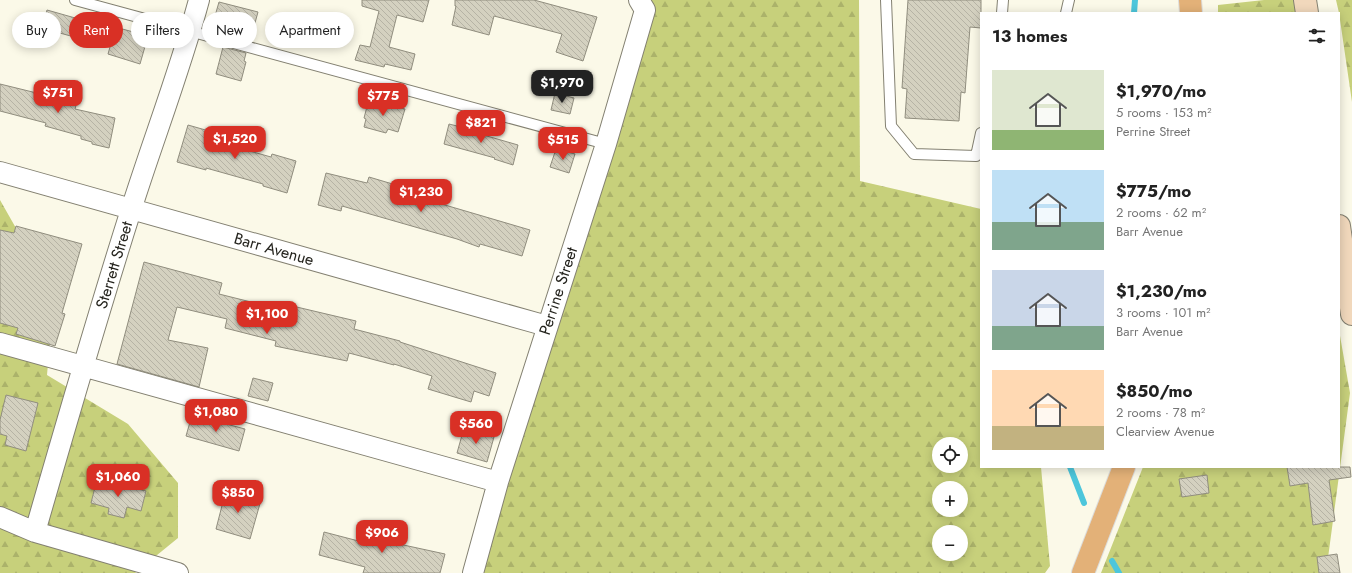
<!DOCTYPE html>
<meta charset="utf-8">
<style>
body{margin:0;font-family:Jost,sans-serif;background:#f2f2f2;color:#222;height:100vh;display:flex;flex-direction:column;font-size:15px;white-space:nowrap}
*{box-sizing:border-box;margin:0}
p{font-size:13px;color:#767676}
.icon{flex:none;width:22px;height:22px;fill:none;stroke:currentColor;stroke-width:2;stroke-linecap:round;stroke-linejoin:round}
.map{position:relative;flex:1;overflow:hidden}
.drawer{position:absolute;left:980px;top:12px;width:360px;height:456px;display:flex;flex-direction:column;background:#fff;border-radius:0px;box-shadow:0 2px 10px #0003}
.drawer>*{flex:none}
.guide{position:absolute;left:12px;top:12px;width:380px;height:36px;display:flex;gap:8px}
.controls{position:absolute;left:932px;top:437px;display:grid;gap:8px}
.controls a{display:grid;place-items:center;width:36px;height:36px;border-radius:50%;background:#fff;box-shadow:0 2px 10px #0003;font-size:20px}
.price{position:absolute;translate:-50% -34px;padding:0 9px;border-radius:8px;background:#d93025;color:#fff;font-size:13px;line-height:26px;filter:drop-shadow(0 1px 2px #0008)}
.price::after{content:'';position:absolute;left:50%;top:24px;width:12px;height:9px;margin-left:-6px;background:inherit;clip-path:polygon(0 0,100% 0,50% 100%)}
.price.current{background:#222;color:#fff}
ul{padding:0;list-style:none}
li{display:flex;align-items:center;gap:12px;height:100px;padding:0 12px}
li span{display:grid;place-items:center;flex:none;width:112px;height:80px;border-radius:0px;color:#555}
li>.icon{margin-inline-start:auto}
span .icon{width:48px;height:48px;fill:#fffc;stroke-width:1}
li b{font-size:17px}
h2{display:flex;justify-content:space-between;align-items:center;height:48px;padding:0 12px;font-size:17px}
.chip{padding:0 14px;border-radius:18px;background:#fff;box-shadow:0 2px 10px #0003;font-size:14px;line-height:36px}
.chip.current{background:#d93025;color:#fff}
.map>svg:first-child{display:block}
.forest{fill:url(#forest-firs);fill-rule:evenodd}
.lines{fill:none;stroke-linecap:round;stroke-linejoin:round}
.stream{stroke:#4dc6db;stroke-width:6}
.building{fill:url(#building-back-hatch);stroke:#908d7e}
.service-casing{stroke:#838071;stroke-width:12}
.minor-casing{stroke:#838071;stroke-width:22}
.secondary-casing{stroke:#838071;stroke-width:24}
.primary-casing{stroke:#dcdcdb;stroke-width:24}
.service{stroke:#fff;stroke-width:10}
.minor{stroke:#fff;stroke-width:20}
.secondary{stroke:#f1d8bc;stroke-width:22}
.primary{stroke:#e3b178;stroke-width:22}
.labels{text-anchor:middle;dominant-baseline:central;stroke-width:3.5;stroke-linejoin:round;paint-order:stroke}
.street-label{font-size:16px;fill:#24231d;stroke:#fff}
</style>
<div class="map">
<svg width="1352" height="573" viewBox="0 0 1352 573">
<defs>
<pattern id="forest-firs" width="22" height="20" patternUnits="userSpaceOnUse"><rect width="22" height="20" fill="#c7d07b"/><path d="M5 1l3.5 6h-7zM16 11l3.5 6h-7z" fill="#abb26a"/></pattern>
<pattern id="building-back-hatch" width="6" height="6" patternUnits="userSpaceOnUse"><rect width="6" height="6" fill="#d4d1c0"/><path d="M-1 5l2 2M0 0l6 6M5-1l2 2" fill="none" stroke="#b6b3a5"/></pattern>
</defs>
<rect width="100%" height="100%" fill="#fbf9e8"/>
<!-- forest -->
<path class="forest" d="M638 0H859L860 181 981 209V467H1041L1050 566 1045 573H477ZM939 444H961V466H939ZM939 488H961V510H939ZM939 532H961V554H939Z
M1264 0H1300L1317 13H1218V5Z
M1336 0H1352V102L1339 13Z
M0 200 54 295 47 375 128 424 178 483V538L135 573H0Z
M1339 330 1350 393 1326 573H1101L1143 467H1339Z"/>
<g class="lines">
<!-- stream -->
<path class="stream" d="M1134 13 1135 0
M1070 467 1084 503
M1112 561 1119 573"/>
</g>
<!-- building -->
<path class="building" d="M362 0H429L423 22 397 15 389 47 415 54 411 70 385 64 384 67 355 60 360 45 370 47 379 11 362 6Z
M455 0H534L597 17 583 61 556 52 562 34 494 16 489 35 452 25 456 6H455Z
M908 0H981V28L970 27 965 93 961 92 959 121 905 118 907 89 902 88Z
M219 2 258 12 250 41 227 34 228 27 213 23Z
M47 10 114 29 115 27 148 36 140 64 108 54 110 47 42 28Z
M223 47 246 53 244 61 246 62 241 81 216 74Z
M0 84 53 97 54 95 77 102 75 109 115 118 109 148 92 144V142L81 139V136L45 126 46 123 0 111Z
M555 93 574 98 570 114 551 110Z
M369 99 405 109 398 132 388 129 386 133 364 127 366 119 364 118Z
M449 124 473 130V132L518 145 513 165 494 159 495 158 444 144Z
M188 125 216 133 214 141 271 157 272 154 296 161 287 193 263 186V184L206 168V170L177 162Z
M556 149 575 154 569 173 550 167Z
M326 173 367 183 369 177 396 185 394 190 530 230 522 256 480 244 479 247 457 239 342 206 341 211 318 205Z
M16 226 82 244 62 313 65 314 55 346 16 334 18 328 0 323V230L14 233Z
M144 262 222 283 219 294 283 310 284 304 356 321 354 329 400 341V342L496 373 489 396 474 391 471 402 428 389 432 376 394 364V365L349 353 347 361 275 346 276 341 225 328 227 319 177 307 168 340 208 348 199 387 117 364Z
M253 378 273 383 268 401 248 396Z
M6 395 38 403 26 451 5 445 7 436 0 434V420Z
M192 415 245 429 239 451 186 436Z
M464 428 494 437 487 462 457 453Z
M1287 467H1350L1351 477 1329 480 1335 521 1313 525 1308 483 1290 486Z
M1207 475 1209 493 1182 497 1179 479Z
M102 480 146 491 141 511 127 507 124 518 108 514 109 508 91 503 95 487 100 488Z
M226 490 261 500 250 539 216 529Z
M375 526 401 532 399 544 445 554 440 573H363L365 567 319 555 324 532 370 544Z
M1337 554 1340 573H1319L1317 557Z"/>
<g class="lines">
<defs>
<path id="service" d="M75 0 606 144
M886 0 891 126 914 154 976 156 981 133
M1002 13 1003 0
M1066 13 1069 0"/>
<path id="minor" d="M0 172 547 326
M0 343 498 482
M0 517 35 532 178 573
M35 532C66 424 97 317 131 210 153 140 180 71 199 0
M473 573 498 482 606 144 645 10 639 0"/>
<path id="secondary" d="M1305 0 1307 13
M1339 226 1352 314"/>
<path id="primary" d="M1190 0 1191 13
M1083 573 1124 467"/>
</defs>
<!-- service casing -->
<use href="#service" class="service-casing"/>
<!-- minor casing -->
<use href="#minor" class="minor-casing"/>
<!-- secondary casing -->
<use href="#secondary" class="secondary-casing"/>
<!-- primary casing -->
<use href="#primary" class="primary-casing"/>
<!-- service -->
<use href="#service" class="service"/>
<!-- minor -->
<use href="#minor" class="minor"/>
<!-- secondary -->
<use href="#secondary" class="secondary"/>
<!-- primary -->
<use href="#primary" class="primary"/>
</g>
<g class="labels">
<!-- street labels -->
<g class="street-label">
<text transform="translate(274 249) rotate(16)">Barr Avenue</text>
<text transform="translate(114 265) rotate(-73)">Sterrett Street</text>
<text transform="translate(558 291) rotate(-72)">Perrine Street</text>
</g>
</g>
</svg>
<div class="controls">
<a><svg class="icon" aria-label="locate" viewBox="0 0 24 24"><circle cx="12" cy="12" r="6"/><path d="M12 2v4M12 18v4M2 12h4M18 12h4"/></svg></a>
<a>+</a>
<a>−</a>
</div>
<b class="price current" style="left:562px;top:104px">$1,970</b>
<b class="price" style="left:58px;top:114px">$751</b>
<b class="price" style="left:383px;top:117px">$775</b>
<b class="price" style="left:481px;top:144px">$821</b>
<b class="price" style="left:235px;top:160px">$1,520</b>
<b class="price" style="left:563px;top:161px">$515</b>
<b class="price" style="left:421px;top:213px">$1,230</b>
<b class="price" style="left:267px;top:335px">$1,100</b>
<b class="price" style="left:216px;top:433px">$1,080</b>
<b class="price" style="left:476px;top:445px">$560</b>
<b class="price" style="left:118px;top:498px">$1,060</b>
<b class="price" style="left:238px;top:514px">$850</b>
<b class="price" style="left:382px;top:554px">$906</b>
<div class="guide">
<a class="chip">Buy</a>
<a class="chip current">Rent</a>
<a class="chip">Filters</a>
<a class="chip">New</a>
<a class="chip">Apartment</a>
</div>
<section class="drawer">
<h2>13 homes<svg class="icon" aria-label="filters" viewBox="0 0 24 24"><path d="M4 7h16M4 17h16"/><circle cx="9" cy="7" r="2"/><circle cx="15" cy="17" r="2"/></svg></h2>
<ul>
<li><span style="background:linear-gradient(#dfe7d0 75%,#8fb573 0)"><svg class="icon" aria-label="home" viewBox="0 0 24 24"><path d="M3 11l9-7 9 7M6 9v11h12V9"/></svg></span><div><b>$1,970/mo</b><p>5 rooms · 153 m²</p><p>Perrine Street</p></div></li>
<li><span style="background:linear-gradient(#bfe0f5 65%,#7fa58c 0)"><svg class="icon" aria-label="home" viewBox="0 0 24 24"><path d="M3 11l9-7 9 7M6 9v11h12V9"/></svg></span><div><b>$775/mo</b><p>2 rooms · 62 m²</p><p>Barr Avenue</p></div></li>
<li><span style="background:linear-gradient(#c9d6e8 70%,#7fa58c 0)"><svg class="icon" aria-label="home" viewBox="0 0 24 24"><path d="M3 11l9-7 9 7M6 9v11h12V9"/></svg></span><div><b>$1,230/mo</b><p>3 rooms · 101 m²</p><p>Barr Avenue</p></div></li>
<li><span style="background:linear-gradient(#ffd9b3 70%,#c2b280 0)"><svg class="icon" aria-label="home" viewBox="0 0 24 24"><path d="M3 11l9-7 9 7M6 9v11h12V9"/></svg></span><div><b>$850/mo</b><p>2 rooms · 78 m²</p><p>Clearview Avenue</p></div></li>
</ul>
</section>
</div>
